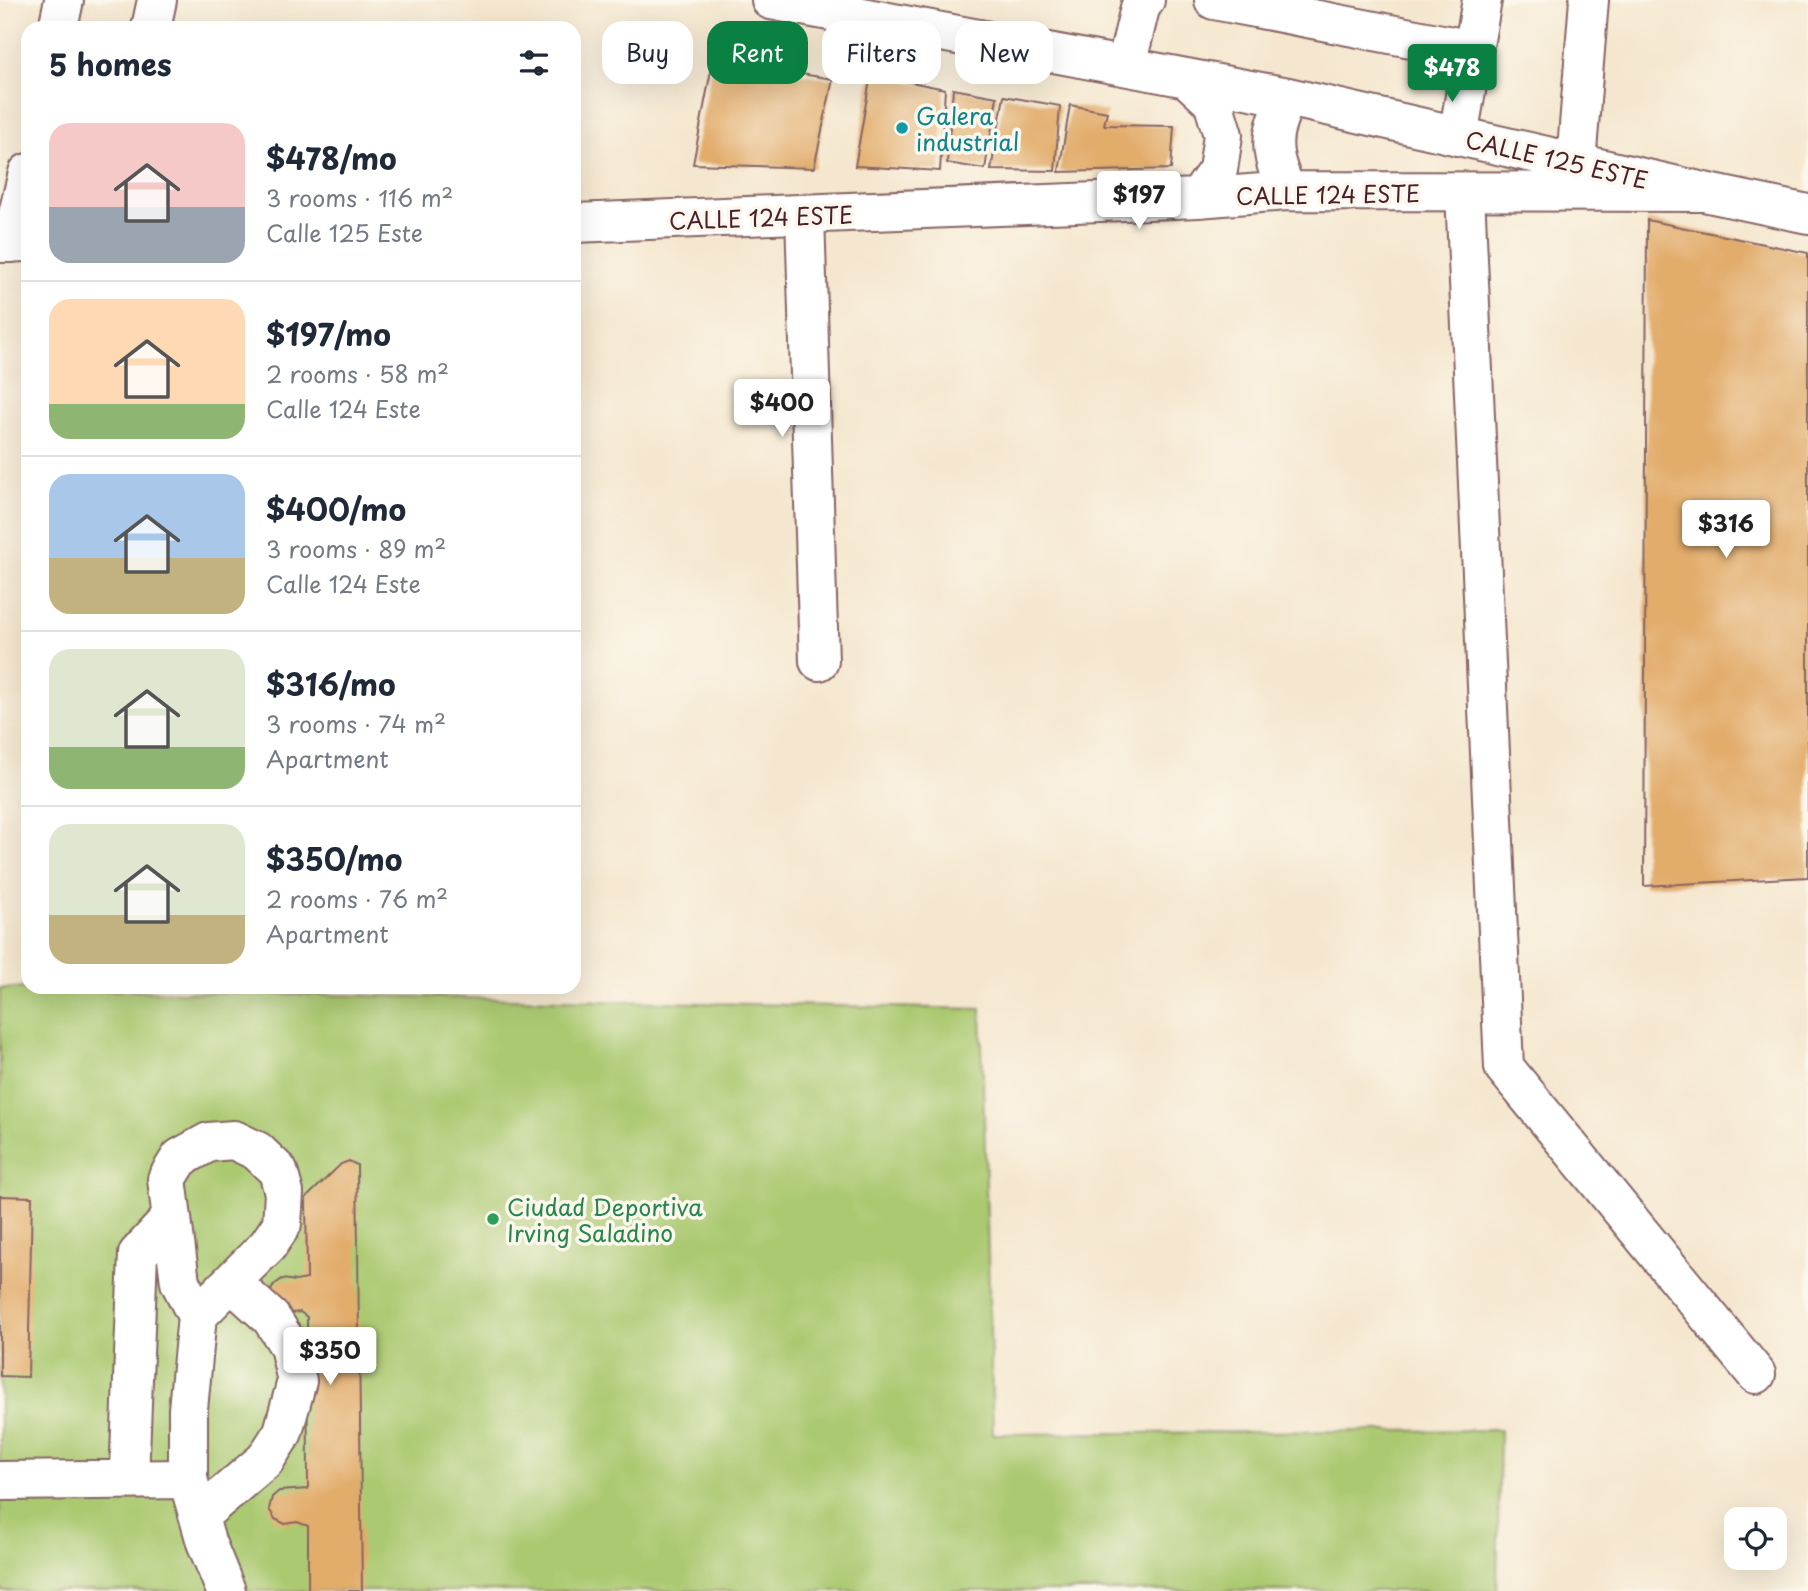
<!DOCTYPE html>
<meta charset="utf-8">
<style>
body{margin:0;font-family:"Playpen Sans",sans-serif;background:#f6f6f7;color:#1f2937;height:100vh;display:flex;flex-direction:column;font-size:26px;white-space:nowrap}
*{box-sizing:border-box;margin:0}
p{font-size:23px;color:#747a83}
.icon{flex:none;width:38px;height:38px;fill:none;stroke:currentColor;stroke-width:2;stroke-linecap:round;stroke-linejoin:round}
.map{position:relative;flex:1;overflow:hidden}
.sheet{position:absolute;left:21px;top:21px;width:560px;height:973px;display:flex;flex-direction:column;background:#fff;border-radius:21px;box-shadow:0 7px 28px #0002}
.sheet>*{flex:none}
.top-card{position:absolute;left:602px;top:21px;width:665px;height:63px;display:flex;gap:14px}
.controls{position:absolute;left:1724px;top:1507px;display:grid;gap:14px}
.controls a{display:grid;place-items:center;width:63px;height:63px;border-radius:14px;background:#fff;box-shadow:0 7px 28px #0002;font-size:35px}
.price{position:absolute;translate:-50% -60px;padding:0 16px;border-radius:7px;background:#fff;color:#222;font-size:23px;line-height:46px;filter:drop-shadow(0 2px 4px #0008)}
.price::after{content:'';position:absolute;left:50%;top:42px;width:21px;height:16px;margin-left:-10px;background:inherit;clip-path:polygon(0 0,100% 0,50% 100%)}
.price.current{background:#0b8043;color:#fff}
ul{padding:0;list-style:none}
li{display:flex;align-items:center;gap:21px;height:175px;padding:0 28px}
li+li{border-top:2px solid #e0e1e3}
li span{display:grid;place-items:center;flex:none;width:196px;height:140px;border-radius:21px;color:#555}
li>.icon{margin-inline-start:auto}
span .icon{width:84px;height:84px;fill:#fffc;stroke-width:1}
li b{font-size:30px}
h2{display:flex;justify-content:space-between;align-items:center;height:84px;padding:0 28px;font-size:30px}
.tag{padding:0 24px;border-radius:21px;background:#fff;box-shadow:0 7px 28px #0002;font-size:24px;line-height:63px}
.tag.current{background:#0b8043;color:#fff}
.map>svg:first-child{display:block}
.green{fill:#abc971;stroke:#7a744e;stroke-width:2}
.building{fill:#e2ac6a}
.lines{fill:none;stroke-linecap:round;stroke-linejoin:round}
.minor-casing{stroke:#866564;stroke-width:42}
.major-casing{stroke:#866564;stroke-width:42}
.minor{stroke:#fff;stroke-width:38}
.major{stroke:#fff;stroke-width:38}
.culture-dot{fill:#0f9aa8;stroke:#fbf7ec;stroke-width:2.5}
.leisure-dot{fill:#2e9e5b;stroke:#fbf7ec;stroke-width:2.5}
.labels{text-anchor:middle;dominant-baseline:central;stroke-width:7;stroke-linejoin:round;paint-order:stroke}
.culture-label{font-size:23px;fill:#0d838f;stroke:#fbf7ec;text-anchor:start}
.street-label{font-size:23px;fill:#4a1f2b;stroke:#fbf7ec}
.leisure-label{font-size:23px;fill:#27864d;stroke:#fbf7ec;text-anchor:start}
</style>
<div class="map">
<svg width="1808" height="1591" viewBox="0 0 1808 1591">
<rect width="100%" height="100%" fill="#fbf7ec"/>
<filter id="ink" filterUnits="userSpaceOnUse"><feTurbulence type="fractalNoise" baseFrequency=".0143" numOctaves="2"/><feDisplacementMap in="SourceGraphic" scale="14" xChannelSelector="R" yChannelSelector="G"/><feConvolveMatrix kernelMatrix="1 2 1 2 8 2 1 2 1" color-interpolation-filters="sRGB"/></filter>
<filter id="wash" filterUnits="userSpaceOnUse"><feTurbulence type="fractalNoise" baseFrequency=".00686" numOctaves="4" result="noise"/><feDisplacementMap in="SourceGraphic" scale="28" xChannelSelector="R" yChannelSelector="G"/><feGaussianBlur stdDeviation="1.57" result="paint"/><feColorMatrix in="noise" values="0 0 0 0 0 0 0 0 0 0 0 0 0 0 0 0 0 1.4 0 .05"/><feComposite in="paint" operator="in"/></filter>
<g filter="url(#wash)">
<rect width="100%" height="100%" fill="#f5e7cf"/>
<!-- green -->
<path class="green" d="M0 988 981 1009 993 1434 1500 1430 1497 1591H0Z"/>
<g id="blocks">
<!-- building -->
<path class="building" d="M713 60 833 79 814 168 693 164Z
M871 74 945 89 940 171 855 166Z
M953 89 997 97 985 169 947 163Z
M1004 96 1060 106 1055 171 991 170Z
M1070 105 1107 112 1104 125 1174 126 1171 169 1059 172Z
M1647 220 1808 253V877L1644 886Z
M349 1161 357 1165 362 1591H308V1526L297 1522 285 1524 275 1519 269 1509 272 1497 279 1491 308 1489 307 1317 300 1312 285 1314 268 1296 274 1285 282 1279 296 1281 307 1279 306 1198 341 1164Z
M0 1196 32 1197 28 1377 0 1376Z"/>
</g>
</g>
<g filter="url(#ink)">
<use href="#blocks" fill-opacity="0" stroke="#866564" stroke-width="2"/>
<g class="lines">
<defs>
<path id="minor" d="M1214 0 1473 50
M58 28 64 0
M151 28 157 0
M1126 66 1140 8 1145 0
M1458 136 1482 0
M1576 163 1589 0
M1465 192 1504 1067 1756 1374
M805 215 819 661
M11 243 28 173
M197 1316 268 1245 282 1224 284 1193 278 1171 257 1151 234 1140 209 1142 180 1158 167 1179 180 1282 197 1316 188 1409V1479L206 1542 226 1591
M129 1479 138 1254 172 1217
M0 1481 188 1479
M199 1516 265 1460 283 1432 297 1381 289 1346 271 1318 231 1282"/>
<path id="major" d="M771 0 1288 97 1704 192 1808 214
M1187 78 1213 102 1223 135 1218 170 1198 198
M1287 191C1269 154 1268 133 1288 97
M574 223 1198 198 1287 191 1704 192
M0 243 28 242"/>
</defs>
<!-- minor casing -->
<use href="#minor" class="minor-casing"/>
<!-- major casing -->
<use href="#major" class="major-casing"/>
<!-- minor -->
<use href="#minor" class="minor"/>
<!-- major -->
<use href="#major" class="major"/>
</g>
</g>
<!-- markers -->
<circle class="culture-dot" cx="902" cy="128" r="7"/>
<circle class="leisure-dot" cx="493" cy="1219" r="7"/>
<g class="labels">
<!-- culture labels -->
<g class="culture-label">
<text x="916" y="115">Galera<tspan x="916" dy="26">industrial</tspan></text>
</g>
<!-- street labels -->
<g class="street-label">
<text transform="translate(1557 159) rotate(13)">CALLE 125 ESTE</text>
<text transform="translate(1328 194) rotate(-1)">CALLE 124 ESTE</text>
<text transform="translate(761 217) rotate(-2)">CALLE 124 ESTE</text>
</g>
<!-- leisure labels -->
<g class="leisure-label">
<text x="507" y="1206">Ciudad Deportiva<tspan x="507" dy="26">Irving Saladino</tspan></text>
</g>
</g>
</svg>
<div class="controls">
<a><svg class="icon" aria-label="locate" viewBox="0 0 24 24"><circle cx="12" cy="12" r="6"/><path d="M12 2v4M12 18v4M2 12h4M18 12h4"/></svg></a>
</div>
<b class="price current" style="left:1452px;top:104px">$478</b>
<b class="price" style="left:1139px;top:231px">$197</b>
<b class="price" style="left:782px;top:439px">$400</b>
<b class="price" style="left:1726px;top:560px">$316</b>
<b class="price" style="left:330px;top:1387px">$350</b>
<div class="top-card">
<a class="tag">Buy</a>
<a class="tag current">Rent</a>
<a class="tag">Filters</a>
<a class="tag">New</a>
</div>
<section class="sheet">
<h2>5 homes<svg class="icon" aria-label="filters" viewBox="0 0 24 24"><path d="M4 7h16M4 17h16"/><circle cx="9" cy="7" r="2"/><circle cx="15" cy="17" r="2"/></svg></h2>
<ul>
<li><span style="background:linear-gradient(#f6c9c9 60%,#9aa5b1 0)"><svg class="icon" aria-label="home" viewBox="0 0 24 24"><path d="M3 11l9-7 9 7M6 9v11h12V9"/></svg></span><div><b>$478/mo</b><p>3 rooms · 116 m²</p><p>Calle 125 Este</p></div></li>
<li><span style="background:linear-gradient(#ffd9b3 75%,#8fb573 0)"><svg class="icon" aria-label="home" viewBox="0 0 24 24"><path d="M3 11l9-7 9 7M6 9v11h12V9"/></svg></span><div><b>$197/mo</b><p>2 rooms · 58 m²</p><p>Calle 124 Este</p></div></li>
<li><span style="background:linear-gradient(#a9c7e8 60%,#c2b280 0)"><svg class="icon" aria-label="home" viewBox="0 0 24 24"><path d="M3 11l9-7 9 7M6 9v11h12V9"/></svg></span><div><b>$400/mo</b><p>3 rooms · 89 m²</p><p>Calle 124 Este</p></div></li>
<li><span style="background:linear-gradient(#dfe7d0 70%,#8fb573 0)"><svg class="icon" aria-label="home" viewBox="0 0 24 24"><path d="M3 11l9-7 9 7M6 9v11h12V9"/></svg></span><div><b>$316/mo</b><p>3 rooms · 74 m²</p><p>Apartment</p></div></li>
<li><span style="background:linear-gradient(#dfe7d0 65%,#c2b280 0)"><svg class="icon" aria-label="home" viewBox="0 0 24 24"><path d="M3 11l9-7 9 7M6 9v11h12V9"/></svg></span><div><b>$350/mo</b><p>2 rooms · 76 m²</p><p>Apartment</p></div></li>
</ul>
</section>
</div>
